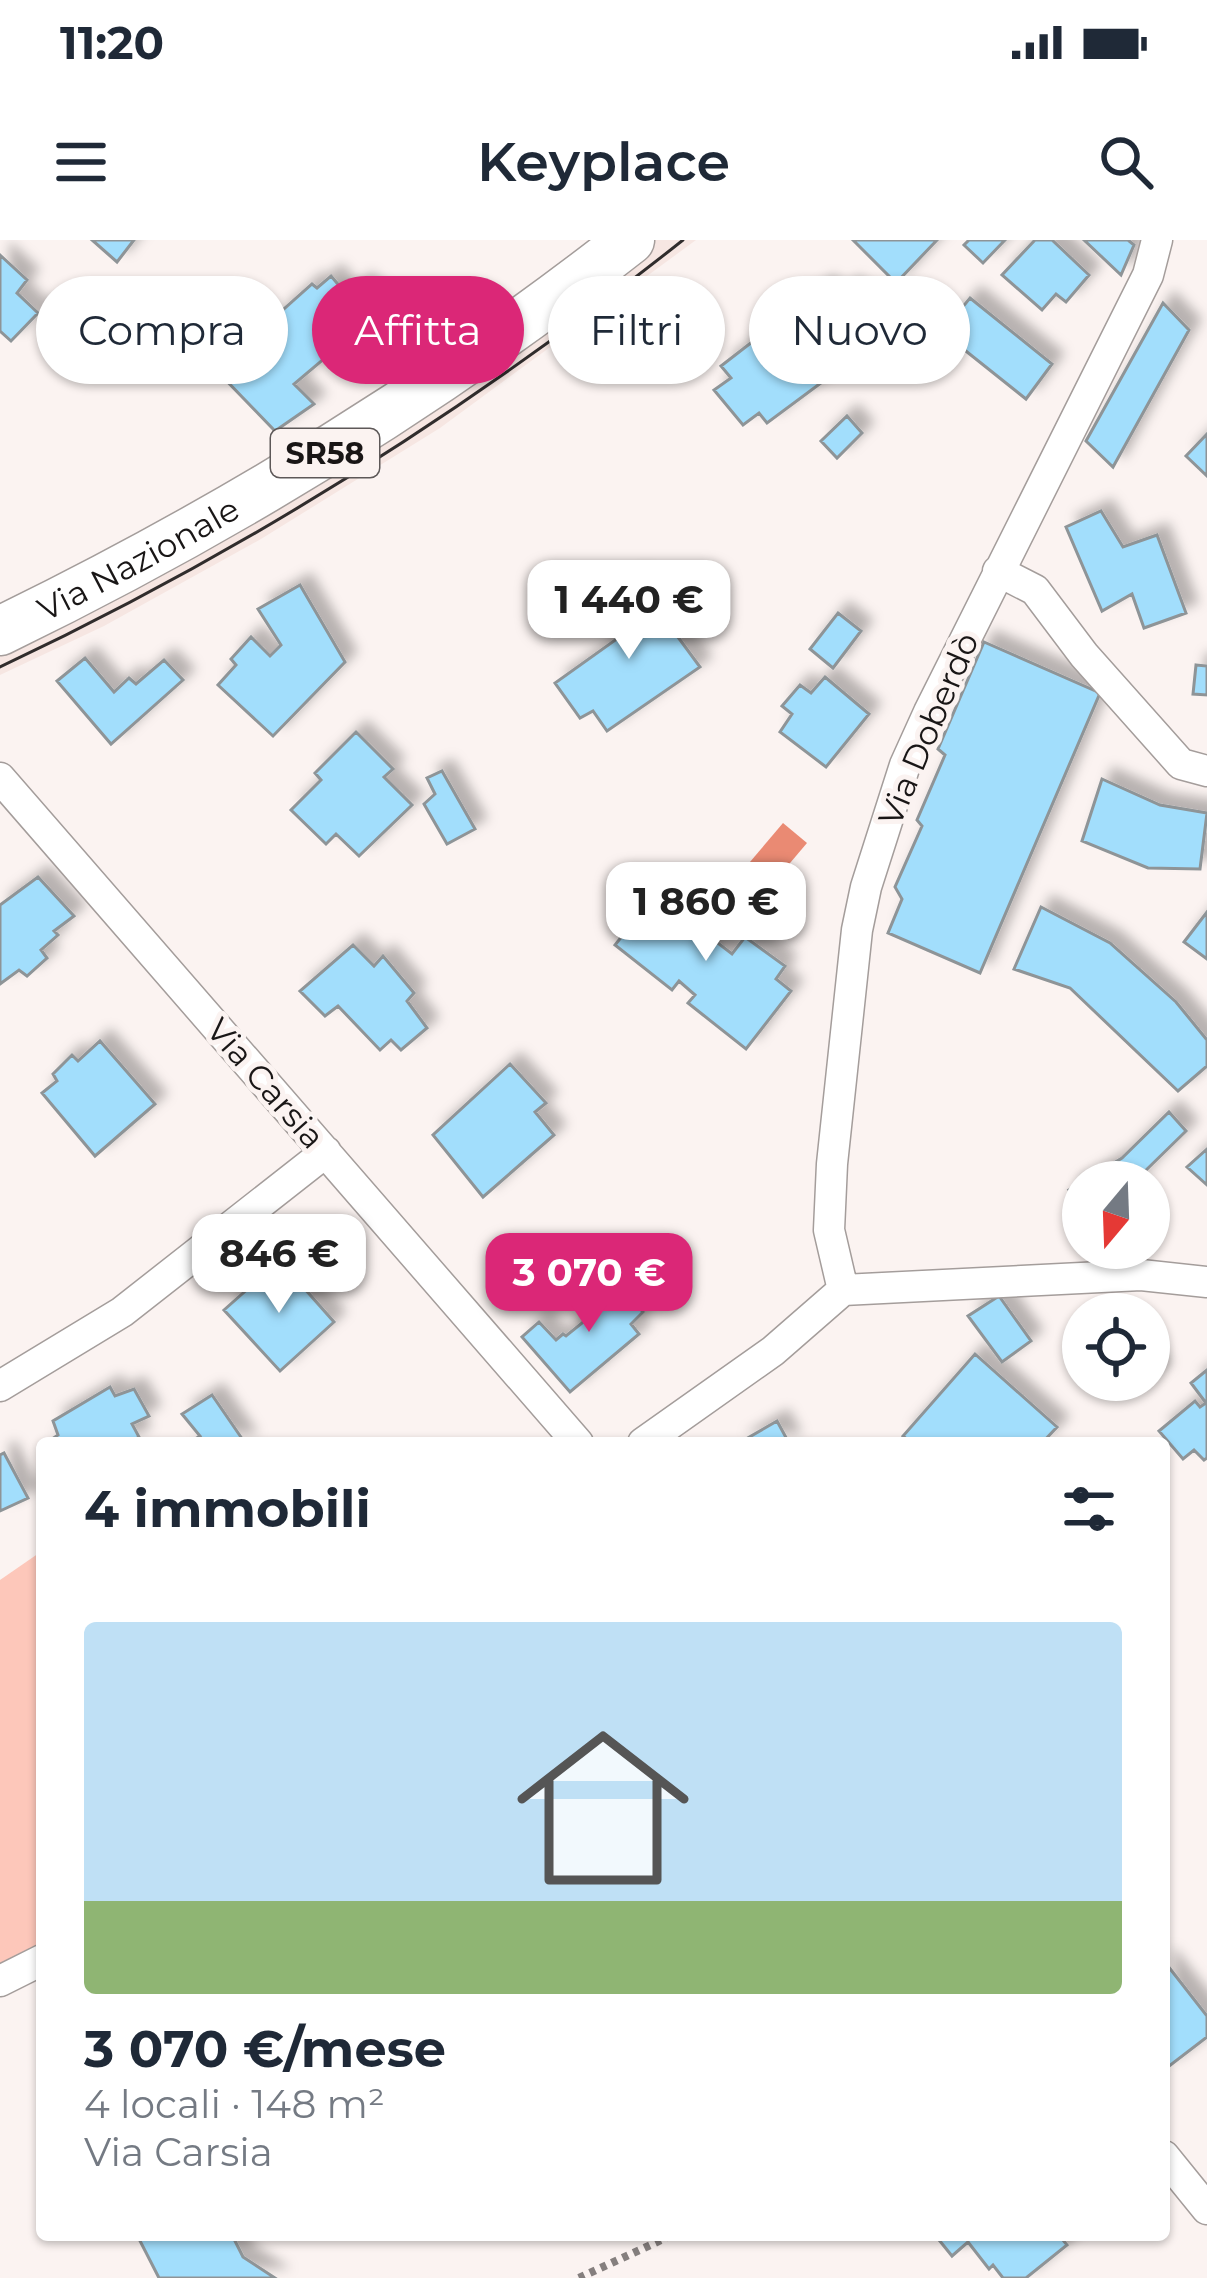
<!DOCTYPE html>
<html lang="it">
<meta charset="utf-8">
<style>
body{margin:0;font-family:Montserrat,sans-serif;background:#f6f6f7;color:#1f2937;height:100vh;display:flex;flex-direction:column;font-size:45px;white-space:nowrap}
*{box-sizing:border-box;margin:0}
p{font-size:39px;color:#747a83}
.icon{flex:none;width:66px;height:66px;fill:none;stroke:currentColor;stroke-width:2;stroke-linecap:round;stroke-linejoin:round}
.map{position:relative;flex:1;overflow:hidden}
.details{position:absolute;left:36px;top:1197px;width:1134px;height:804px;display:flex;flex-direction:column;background:#fff;border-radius:12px;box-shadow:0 3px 9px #0004}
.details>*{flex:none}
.guide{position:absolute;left:36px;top:36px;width:1137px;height:108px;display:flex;gap:24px}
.needle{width:78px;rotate:199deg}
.tools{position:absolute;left:1062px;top:921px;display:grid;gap:24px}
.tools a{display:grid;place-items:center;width:108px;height:108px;border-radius:50%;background:#fff;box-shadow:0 3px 9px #0004;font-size:60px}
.price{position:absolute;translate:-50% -102px;padding:0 27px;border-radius:24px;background:#fff;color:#222;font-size:39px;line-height:78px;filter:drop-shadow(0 3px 6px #0008)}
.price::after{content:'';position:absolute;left:50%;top:72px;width:36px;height:27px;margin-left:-18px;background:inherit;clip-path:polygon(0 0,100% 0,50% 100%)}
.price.on{background:#db2777;color:#fff}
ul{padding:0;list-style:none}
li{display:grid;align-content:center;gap:24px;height:636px;padding:0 48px}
li span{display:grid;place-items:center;height:372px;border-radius:12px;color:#555}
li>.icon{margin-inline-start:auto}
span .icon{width:216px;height:216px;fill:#fffc;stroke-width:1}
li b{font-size:51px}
h2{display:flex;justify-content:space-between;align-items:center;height:144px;padding:0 48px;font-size:51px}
.chip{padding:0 42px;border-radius:54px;background:#fff;box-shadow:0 3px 9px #0004;font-size:42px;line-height:108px}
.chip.on{background:#db2777;color:#fff}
.status{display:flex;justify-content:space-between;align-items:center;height:84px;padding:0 60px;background:#fff;direction:ltr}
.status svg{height:33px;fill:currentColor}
header{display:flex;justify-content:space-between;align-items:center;height:156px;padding:0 48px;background:#fff;font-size:54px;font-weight:600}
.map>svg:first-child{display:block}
.built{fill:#f6e6e2}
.green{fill:#fdc7ba}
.water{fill:#ea8a73}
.building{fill:#a2defc;stroke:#8e9497;stroke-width:3;filter:url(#shadow)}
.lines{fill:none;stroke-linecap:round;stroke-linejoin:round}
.street-casing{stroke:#a49d9b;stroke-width:33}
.primary-casing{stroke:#a49d9b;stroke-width:51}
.path{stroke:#857f7e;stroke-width:8;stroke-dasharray:6 6;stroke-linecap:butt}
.street{stroke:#fff;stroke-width:30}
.primary{stroke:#fff;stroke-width:48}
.tram{stroke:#302c2c;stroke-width:3}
.labels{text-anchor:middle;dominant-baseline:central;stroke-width:10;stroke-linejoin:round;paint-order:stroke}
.shield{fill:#fbf3f1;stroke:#5d5858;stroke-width:3}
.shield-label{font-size:30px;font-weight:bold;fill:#191616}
.street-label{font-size:33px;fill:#191616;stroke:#fbf3f1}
</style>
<div class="status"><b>11:20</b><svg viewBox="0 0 49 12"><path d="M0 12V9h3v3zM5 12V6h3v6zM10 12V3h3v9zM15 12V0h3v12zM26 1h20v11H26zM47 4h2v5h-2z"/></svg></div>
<header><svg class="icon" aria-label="menu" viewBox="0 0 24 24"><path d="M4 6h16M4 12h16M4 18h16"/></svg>Keyplace<svg class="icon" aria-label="search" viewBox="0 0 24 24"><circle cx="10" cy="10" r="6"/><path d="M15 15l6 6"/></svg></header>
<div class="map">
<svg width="1207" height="2038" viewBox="0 0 1207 2038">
<defs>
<filter id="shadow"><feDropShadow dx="11" dy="-11" stdDeviation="6" flood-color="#0004"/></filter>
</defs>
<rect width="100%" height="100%" fill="#fbf3f1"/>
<!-- built -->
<path class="built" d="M655 0H696L440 188 261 299 104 386 0 435V409L582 59Z"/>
<!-- green -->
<path class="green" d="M42 1311V1703L0 1727V1340Z"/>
<!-- water -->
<path class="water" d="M783 583 807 603 768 649 744 629Z"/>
<!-- building -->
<path class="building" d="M92 0H134L117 22Z
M853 0H937L896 43Z
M969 0H1005L983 23 964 5Z
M1035 0H1052L1089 35 1066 62 1056 54 1042 70 1002 35Z
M1084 0H1128L1134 5 1121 35Z
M0 15 27 40 17 53 38 73 11 101 0 91Z
M331 36 348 56 361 44 378 61 366 73 370 80 294 144 314 164 275 191 219 133 279 82 275 77 312 44 317 48Z
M823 47 836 60 849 48 878 82 860 95 868 108 767 183 759 173 743 185 714 150 731 138 721 126Z
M970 58 1052 124 1026 159 942 92Z
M1163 63 1189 90 1113 227 1086 201Z
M923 83 948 105 924 129 901 111Z
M847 176 862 193 837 218 821 201Z
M1207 194V236L1186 216Z
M1101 271 1123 307 1157 295 1186 373 1144 388 1132 354 1102 371 1066 287Z
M636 340 700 427 607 491 593 471 580 478 555 443 621 396 600 365Z
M300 345 345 422 273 496 218 445 236 425 231 419 251 397 270 416 281 405 258 369Z
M838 373 861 391 833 428 810 409Z
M984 402 1100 453 980 733 888 693 902 659 895 647 922 586 917 580 945 515 938 509Z
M85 418 114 452 129 438 136 444 164 420 183 440 111 504 57 441Z
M1196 425 1207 426V455L1193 454Z
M825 437 869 474 826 527 780 492 792 474 782 466 800 445 811 453Z
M356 492 393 529 384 537 412 565 359 616 336 594 326 604 291 570 321 540 315 533Z
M442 531 475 589 447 604 424 564 435 554 427 538Z
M1102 539 1160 565 1207 573 1200 629 1148 628 1082 601Z
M38 637 74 676 54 691 58 695 41 710 47 718 27 736 19 730 0 744V665Z
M684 647 724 680 710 697 732 714 745 697 785 726 776 739 791 751 746 809 688 763 695 755 679 741 672 750 615 705 660 648 675 657Z
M1041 667 1110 703 1176 762 1207 800V826L1178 851 1070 748 1014 729Z
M1207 672V719L1184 702Z
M353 705 374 726 383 716 414 753 407 761 427 788 401 810 391 800 380 810 338 766 325 776 300 751Z
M100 801 155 864 95 916 42 853 57 841 53 834 72 815 78 821Z
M510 824 546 863 535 872 554 895 483 957 433 895Z
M1169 872 1186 891 1140 936 1142 940 1083 942V968L1069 950 1122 918Z
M1207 909V945L1187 927Z
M276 1024 284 1034 288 1030 334 1082 280 1131 224 1070Z
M611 1034 643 1072 631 1084 639 1094 570 1152 522 1097 539 1082 556 1100 563 1094 566 1096 592 1075 580 1060Z
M999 1056 1031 1101 1002 1122 968 1076Z
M975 1114 1057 1187 1042 1203H911L903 1196Z
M1149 1121 1160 1133 1132 1156 1119 1140H1149Z
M1207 1130V1218L1204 1220 1194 1210 1183 1219 1159 1191 1195 1161 1200 1167 1206 1163 1191 1143Z
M110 1147 115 1156 134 1149 149 1176 132 1184 139 1197 129 1203H46L58 1195 53 1181Z
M212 1155 245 1203H188L200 1196 182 1174Z
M777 1181 789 1203H739Z
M4 1213 28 1258 0 1271V1215Z
M1164 1721 1207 1776V1797L1164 1830Z
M137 1995H232L243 2017 275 2038H159Z
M935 1995H1059L1067 2005 1026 2038H1003L993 2025 989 2029 968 2002 952 2016Z"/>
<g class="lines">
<defs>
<path id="street" d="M998 331 1035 350 1084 415 1181 524 1207 531
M0 538 578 1203
M843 1050 1141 1035 1207 1042
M0 1146 122 1072 326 912
M643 1203 773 1111 843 1050 829 990 832 924 857 690 866 647 905 525 929 472 1148 35 1157 0
M0 1741 42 1720
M1164 1916 1207 1969"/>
<g id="primary">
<path id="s1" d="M0 391C222 283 435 153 630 0"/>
</g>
</defs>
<!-- street casing -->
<use href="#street" class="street-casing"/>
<!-- primary casing -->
<use href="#primary" class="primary-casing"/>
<!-- path -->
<path class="path" d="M579 2038 672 1995"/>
<!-- street -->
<use href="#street" class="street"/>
<!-- primary -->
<use href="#primary" class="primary"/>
<!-- tram -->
<path class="tram" d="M0 427C244 312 472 168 683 0"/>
</g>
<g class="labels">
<!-- shield labels -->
<rect class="shield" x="271" y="189" width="108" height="48" rx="9"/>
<g class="shield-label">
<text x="325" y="213">SR58</text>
</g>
<!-- street labels -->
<g class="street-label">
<text stroke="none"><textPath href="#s1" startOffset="156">Via Nazionale</textPath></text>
<text transform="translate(928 489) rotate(-67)">Via Doberdò</text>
<text transform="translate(266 843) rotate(49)">Via Carsia</text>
</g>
</g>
</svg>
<div class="tools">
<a><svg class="needle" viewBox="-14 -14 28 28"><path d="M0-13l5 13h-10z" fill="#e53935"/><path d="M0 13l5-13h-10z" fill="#747a83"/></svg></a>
<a><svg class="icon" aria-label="locate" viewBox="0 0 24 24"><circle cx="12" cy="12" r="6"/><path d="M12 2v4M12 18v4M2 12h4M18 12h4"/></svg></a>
</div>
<b class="price" style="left:629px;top:422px">1 440 €</b>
<b class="price" style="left:706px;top:724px">1 860 €</b>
<b class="price" style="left:279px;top:1076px">846 €</b>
<b class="price on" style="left:589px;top:1095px">3 070 €</b>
<div class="guide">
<a class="chip">Compra</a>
<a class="chip on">Affitta</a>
<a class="chip">Filtri</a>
<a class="chip">Nuovo</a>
</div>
<section class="details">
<h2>4 immobili<svg class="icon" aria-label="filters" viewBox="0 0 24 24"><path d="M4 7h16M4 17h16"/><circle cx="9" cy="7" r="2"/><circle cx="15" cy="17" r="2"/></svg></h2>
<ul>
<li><span style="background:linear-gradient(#bfe0f5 75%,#8fb573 0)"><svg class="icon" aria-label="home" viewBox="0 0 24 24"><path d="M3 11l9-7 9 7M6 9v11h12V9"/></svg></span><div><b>3 070 €/mese</b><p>4 locali · 148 m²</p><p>Via Carsia</p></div></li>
</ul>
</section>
</div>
